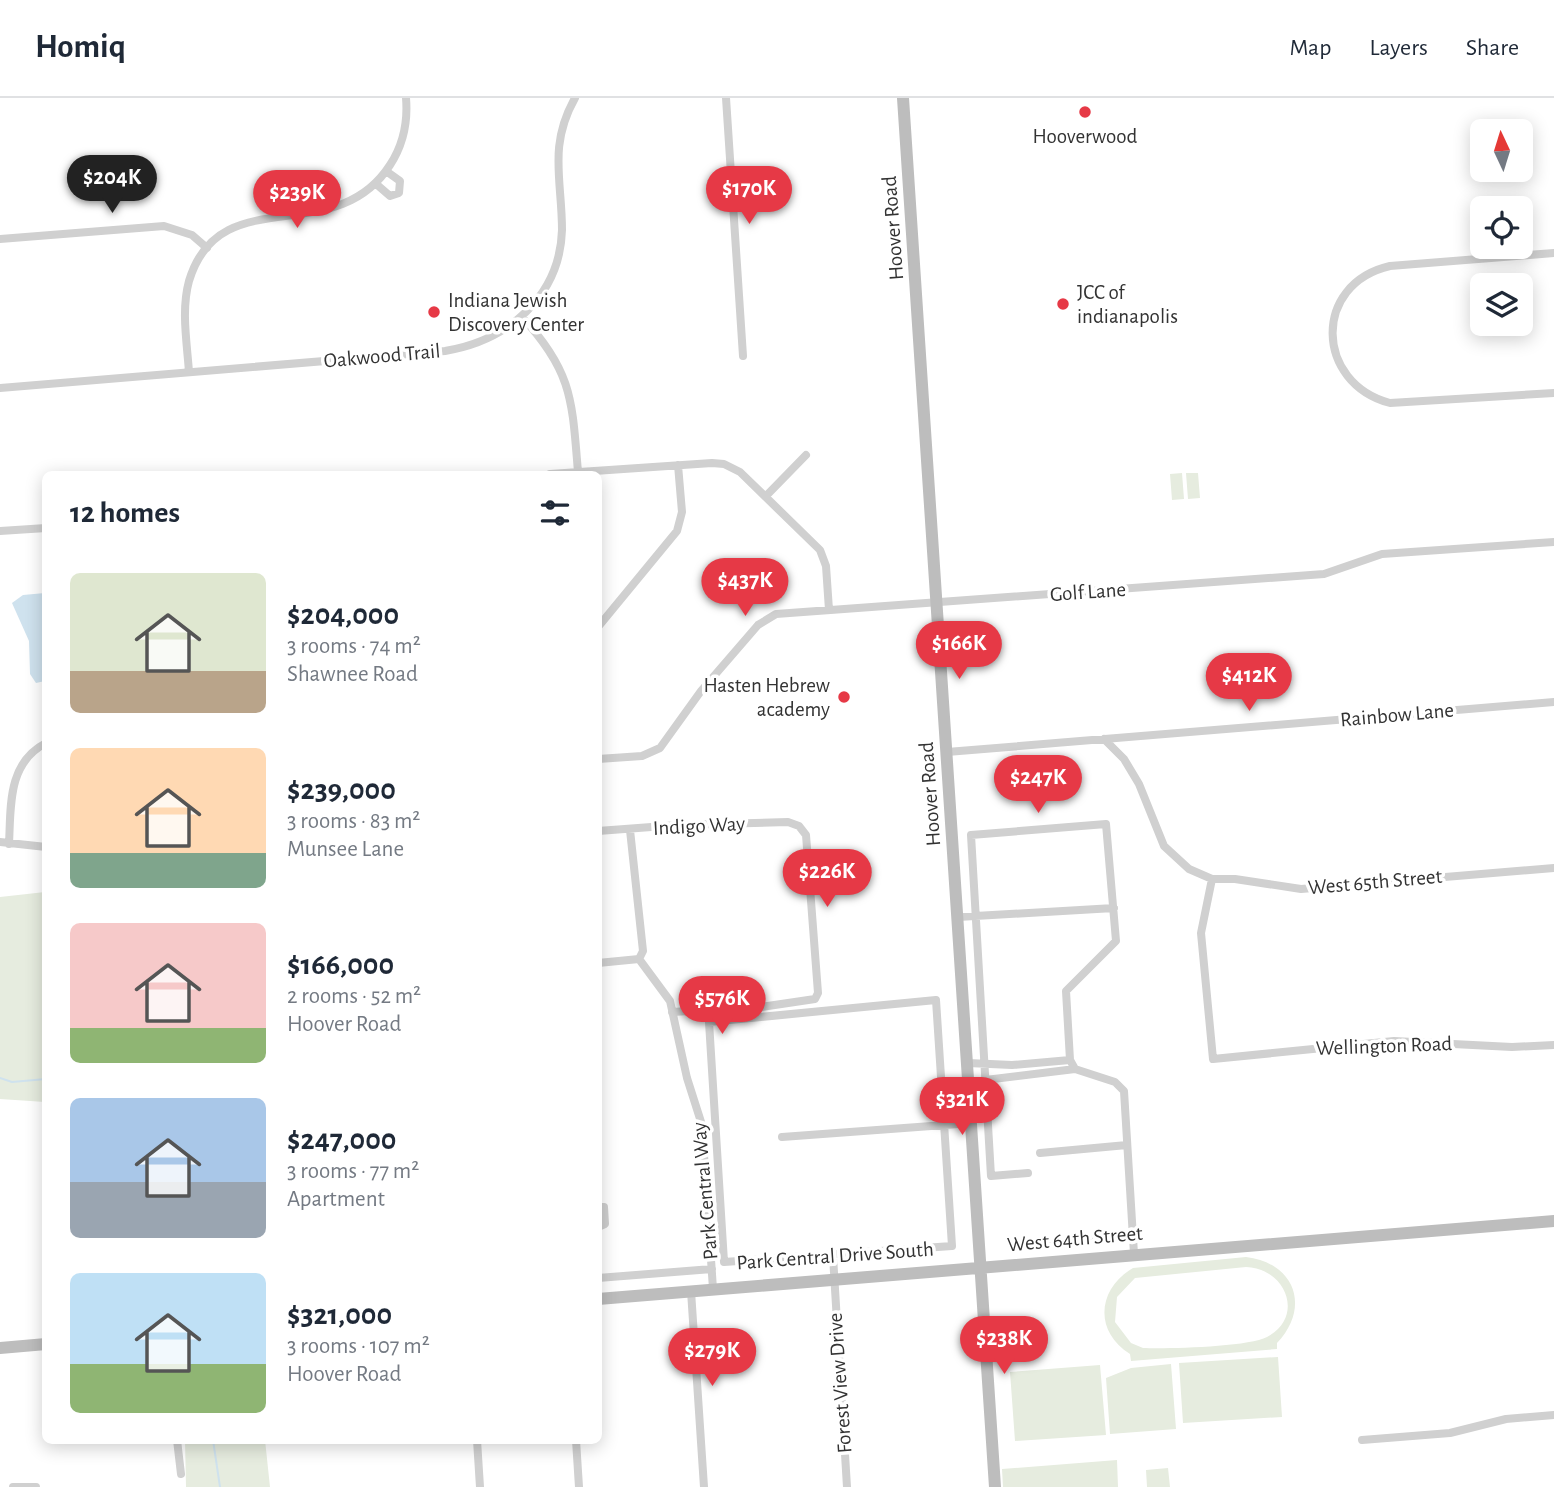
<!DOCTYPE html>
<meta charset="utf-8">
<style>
body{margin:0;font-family:"Alegreya Sans",sans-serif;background:#f2f2f3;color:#1f2937;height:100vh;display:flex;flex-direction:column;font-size:26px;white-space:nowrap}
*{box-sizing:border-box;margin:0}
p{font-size:23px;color:#747a83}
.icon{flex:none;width:38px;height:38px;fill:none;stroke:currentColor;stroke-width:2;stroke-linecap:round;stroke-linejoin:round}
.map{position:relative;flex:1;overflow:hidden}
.sheet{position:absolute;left:42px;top:373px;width:560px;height:973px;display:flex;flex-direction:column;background:#fff;border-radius:10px;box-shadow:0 4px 18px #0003}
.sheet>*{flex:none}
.needle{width:46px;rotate:356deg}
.fabs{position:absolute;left:1470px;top:21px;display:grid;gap:14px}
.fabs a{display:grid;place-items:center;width:63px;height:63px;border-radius:10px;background:#fff;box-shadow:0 4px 18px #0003;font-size:35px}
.price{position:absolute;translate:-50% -60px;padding:0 16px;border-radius:24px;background:#e63946;color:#fff;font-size:23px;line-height:46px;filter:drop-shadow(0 2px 4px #0008)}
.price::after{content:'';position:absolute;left:50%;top:42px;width:21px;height:16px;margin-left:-10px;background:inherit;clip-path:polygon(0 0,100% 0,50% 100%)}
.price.active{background:#222;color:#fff}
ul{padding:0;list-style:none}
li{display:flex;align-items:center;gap:21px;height:175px;padding:0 28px}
li span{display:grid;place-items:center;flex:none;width:196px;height:140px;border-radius:10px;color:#555}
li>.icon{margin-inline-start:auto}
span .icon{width:84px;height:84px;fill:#fffc;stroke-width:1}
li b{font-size:30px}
h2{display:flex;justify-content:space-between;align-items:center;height:84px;padding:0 28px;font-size:30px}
header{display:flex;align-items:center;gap:42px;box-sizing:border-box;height:98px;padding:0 35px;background:#fff;border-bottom:2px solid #e0e1e3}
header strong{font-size:33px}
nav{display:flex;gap:38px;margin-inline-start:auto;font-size:24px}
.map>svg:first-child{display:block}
.green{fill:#e6ecdf;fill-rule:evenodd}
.water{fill:#cfe2ee}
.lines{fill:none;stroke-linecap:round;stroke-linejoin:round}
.stream{stroke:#cfe2ee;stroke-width:2}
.street{stroke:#d0d0d0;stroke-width:8}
.secondary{stroke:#bdbdbd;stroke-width:12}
.poi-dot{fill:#e63946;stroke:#fff;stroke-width:2.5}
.labels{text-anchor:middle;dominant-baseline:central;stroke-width:7;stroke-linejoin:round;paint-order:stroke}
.poi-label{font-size:21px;fill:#333;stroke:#fff;text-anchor:start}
.street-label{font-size:21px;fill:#333;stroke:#fff}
</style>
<header>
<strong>Homiq</strong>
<nav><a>Map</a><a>Layers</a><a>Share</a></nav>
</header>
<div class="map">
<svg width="1554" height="1389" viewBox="0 0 1554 1389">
<rect width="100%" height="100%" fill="#fff"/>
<!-- green -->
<path class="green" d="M1182 375 1184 401 1172 402 1170 376Z
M1186 375H1198L1200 400 1188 401Z
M45 794V1004L0 1001V799Z
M1246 1159C1295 1165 1311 1209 1277 1245V1251L1131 1263 1130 1256C1093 1233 1098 1190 1133 1170ZM1246 1169C1285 1170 1306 1218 1267 1239 1248 1249 1167 1251 1143 1250L1131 1245 1115 1224 1117 1199 1135 1180Z
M1278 1259 1282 1319 1183 1325 1179 1265Z
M1171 1266 1176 1331 1110 1336 1106 1280 1131 1270Z
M1100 1267 1106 1337 1015 1343 1010 1274Z
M185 1342H265L270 1389H186Z
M1117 1362 1118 1389H1003L1002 1371Z
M1168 1370 1170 1389H1147L1146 1372Z"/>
<!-- water -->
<path class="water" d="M45 495V583L36 585 30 576 29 543 12 505 23 497Z"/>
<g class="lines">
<!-- stream -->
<path class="stream" d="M0 980 12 984 46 981
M213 1342 220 1389"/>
<!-- street -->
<path class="street" d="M726 0 743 258
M375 85 390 98 399 95 400 83 386 73
M0 141 164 128 192 137 207 150
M1554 155 1390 168C1312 186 1315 285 1390 305L1554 295
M522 219C573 274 572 303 578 374
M189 274C187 245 181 212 189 183 220 80 335 153 390 67 403 47 408 24 406 0
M0 290 445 253C507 243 560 199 562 132 562 82 548 48 575 0
M550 376 712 365 724 366 740 374 820 452 826 468 829 512
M766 398 806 357
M0 433 46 430
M598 529 677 433 682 414 678 367
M1104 641 1124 661 1139 686 1164 748 1189 771 1212 781H1235L1301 791 1554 770
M947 654 1554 604
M598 661 642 658 660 650 701 593 758 527 776 516 1324 476 1382 456 1554 444
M630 732 643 853 639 861
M598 733 678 727 788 724 799 728 806 737 818 895 815 901 761 909 672 914
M0 744 46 749
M9 746C11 709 7 665 46 645
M1212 781 1201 835 1213 961 1394 943 1512 949 1554 947
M958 819 1114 810
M639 861 670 903 687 980 702 1027 713 1191
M598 865 639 861
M936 902 952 1148 724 1164 709 924Z
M968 965 1012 967 1070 962
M969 984 1075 971
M782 1039 972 1025
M1040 1055 1127 1047
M1028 1075 991 1078 971 737 1106 726 1116 843 1066 893 1070 962 1075 971 1115 984 1124 993 1134 1156
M598 1109H604L605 1126 598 1129
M1045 1144 1133 1137
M833 1158 847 1389
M598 1180 712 1171
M691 1193 704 1389
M177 1342 181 1376
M477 1342 480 1389
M576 1342 579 1389
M1362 1342 1450 1335 1506 1321 1554 1317
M13 1389H36"/>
<!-- secondary -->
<path class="secondary" d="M903 0 995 1389
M598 1201 1554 1123
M0 1250 46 1246"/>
</g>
<!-- markers -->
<g class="poi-dot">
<circle cx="1085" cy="14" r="7"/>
<circle cx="1063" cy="206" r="7"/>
<circle cx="434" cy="214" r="7"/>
<circle cx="844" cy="599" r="7"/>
</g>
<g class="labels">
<!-- poi labels -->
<g class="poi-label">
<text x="1085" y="38" text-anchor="middle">Hooverwood</text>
<text x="1077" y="194">JCC of<tspan x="1077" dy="24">indianapolis</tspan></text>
<text x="448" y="202">Indiana Jewish<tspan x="448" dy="24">Discovery Center</tspan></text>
<text x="830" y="587" text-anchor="end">Hasten Hebrew<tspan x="830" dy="24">academy</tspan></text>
</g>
<!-- street labels -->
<g class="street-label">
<text transform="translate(893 130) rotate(-94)">Hoover Road</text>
<text transform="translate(382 258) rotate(-5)">Oakwood Trail</text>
<text transform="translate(1088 494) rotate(-4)">Golf Lane</text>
<text transform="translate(1397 617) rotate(-5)">Rainbow Lane</text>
<text transform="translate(930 696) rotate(-94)">Hoover Road</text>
<text transform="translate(699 728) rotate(-3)">Indigo Way</text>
<text transform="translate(1375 784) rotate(-5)">West 65th Street</text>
<text transform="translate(1384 948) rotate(-2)">Wellington Road</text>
<text transform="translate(705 1093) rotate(-95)">Park Central Way</text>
<text transform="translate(1075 1141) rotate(-5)">West 64th Street</text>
<text transform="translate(835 1158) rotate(-4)">Park Central Drive South</text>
<text transform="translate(840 1285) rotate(-94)">Forest View Drive</text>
</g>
</g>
</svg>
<div class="fabs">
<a><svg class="needle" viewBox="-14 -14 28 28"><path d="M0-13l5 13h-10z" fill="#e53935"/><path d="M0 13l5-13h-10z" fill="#747a83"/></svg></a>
<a><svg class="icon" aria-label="locate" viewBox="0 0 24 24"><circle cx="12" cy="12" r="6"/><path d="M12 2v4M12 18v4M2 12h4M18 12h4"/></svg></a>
<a><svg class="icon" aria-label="layers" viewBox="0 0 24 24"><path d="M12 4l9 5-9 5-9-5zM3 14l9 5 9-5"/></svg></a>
</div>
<b class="price active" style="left:112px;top:117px">$204K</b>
<b class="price" style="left:749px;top:128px">$170K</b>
<b class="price" style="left:297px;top:132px">$239K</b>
<b class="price" style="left:745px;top:520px">$437K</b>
<b class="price" style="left:959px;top:583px">$166K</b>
<b class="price" style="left:1249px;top:615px">$412K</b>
<b class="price" style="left:1038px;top:717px">$247K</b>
<b class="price" style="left:827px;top:811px">$226K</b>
<b class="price" style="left:722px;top:938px">$576K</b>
<b class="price" style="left:962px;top:1039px">$321K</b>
<b class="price" style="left:1004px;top:1278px">$238K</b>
<b class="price" style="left:712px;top:1290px">$279K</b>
<section class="sheet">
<h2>12 homes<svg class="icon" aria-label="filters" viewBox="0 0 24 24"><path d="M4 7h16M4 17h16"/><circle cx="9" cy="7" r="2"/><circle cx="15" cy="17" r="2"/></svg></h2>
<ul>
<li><span style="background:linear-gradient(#dfe7d0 70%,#b9a48a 0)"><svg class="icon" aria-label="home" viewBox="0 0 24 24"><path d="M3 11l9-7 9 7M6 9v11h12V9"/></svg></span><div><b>$204,000</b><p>3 rooms · 74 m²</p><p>Shawnee Road</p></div></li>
<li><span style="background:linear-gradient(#ffd9b3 75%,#7fa58c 0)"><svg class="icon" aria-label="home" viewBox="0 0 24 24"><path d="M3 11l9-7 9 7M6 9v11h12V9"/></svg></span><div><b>$239,000</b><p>3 rooms · 83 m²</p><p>Munsee Lane</p></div></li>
<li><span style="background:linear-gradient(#f6c9c9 75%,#8fb573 0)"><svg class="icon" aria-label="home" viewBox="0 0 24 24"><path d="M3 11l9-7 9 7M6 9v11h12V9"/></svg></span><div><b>$166,000</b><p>2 rooms · 52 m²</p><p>Hoover Road</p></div></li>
<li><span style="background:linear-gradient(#a9c7e8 60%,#9aa5b1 0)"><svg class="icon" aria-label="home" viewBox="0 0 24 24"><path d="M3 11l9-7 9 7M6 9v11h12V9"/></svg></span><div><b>$247,000</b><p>3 rooms · 77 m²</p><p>Apartment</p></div></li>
<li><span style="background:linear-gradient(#bfe0f5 65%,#8fb573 0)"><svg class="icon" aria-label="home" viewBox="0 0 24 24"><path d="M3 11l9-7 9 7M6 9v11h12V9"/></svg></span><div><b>$321,000</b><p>3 rooms · 107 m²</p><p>Hoover Road</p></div></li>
</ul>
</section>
</div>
